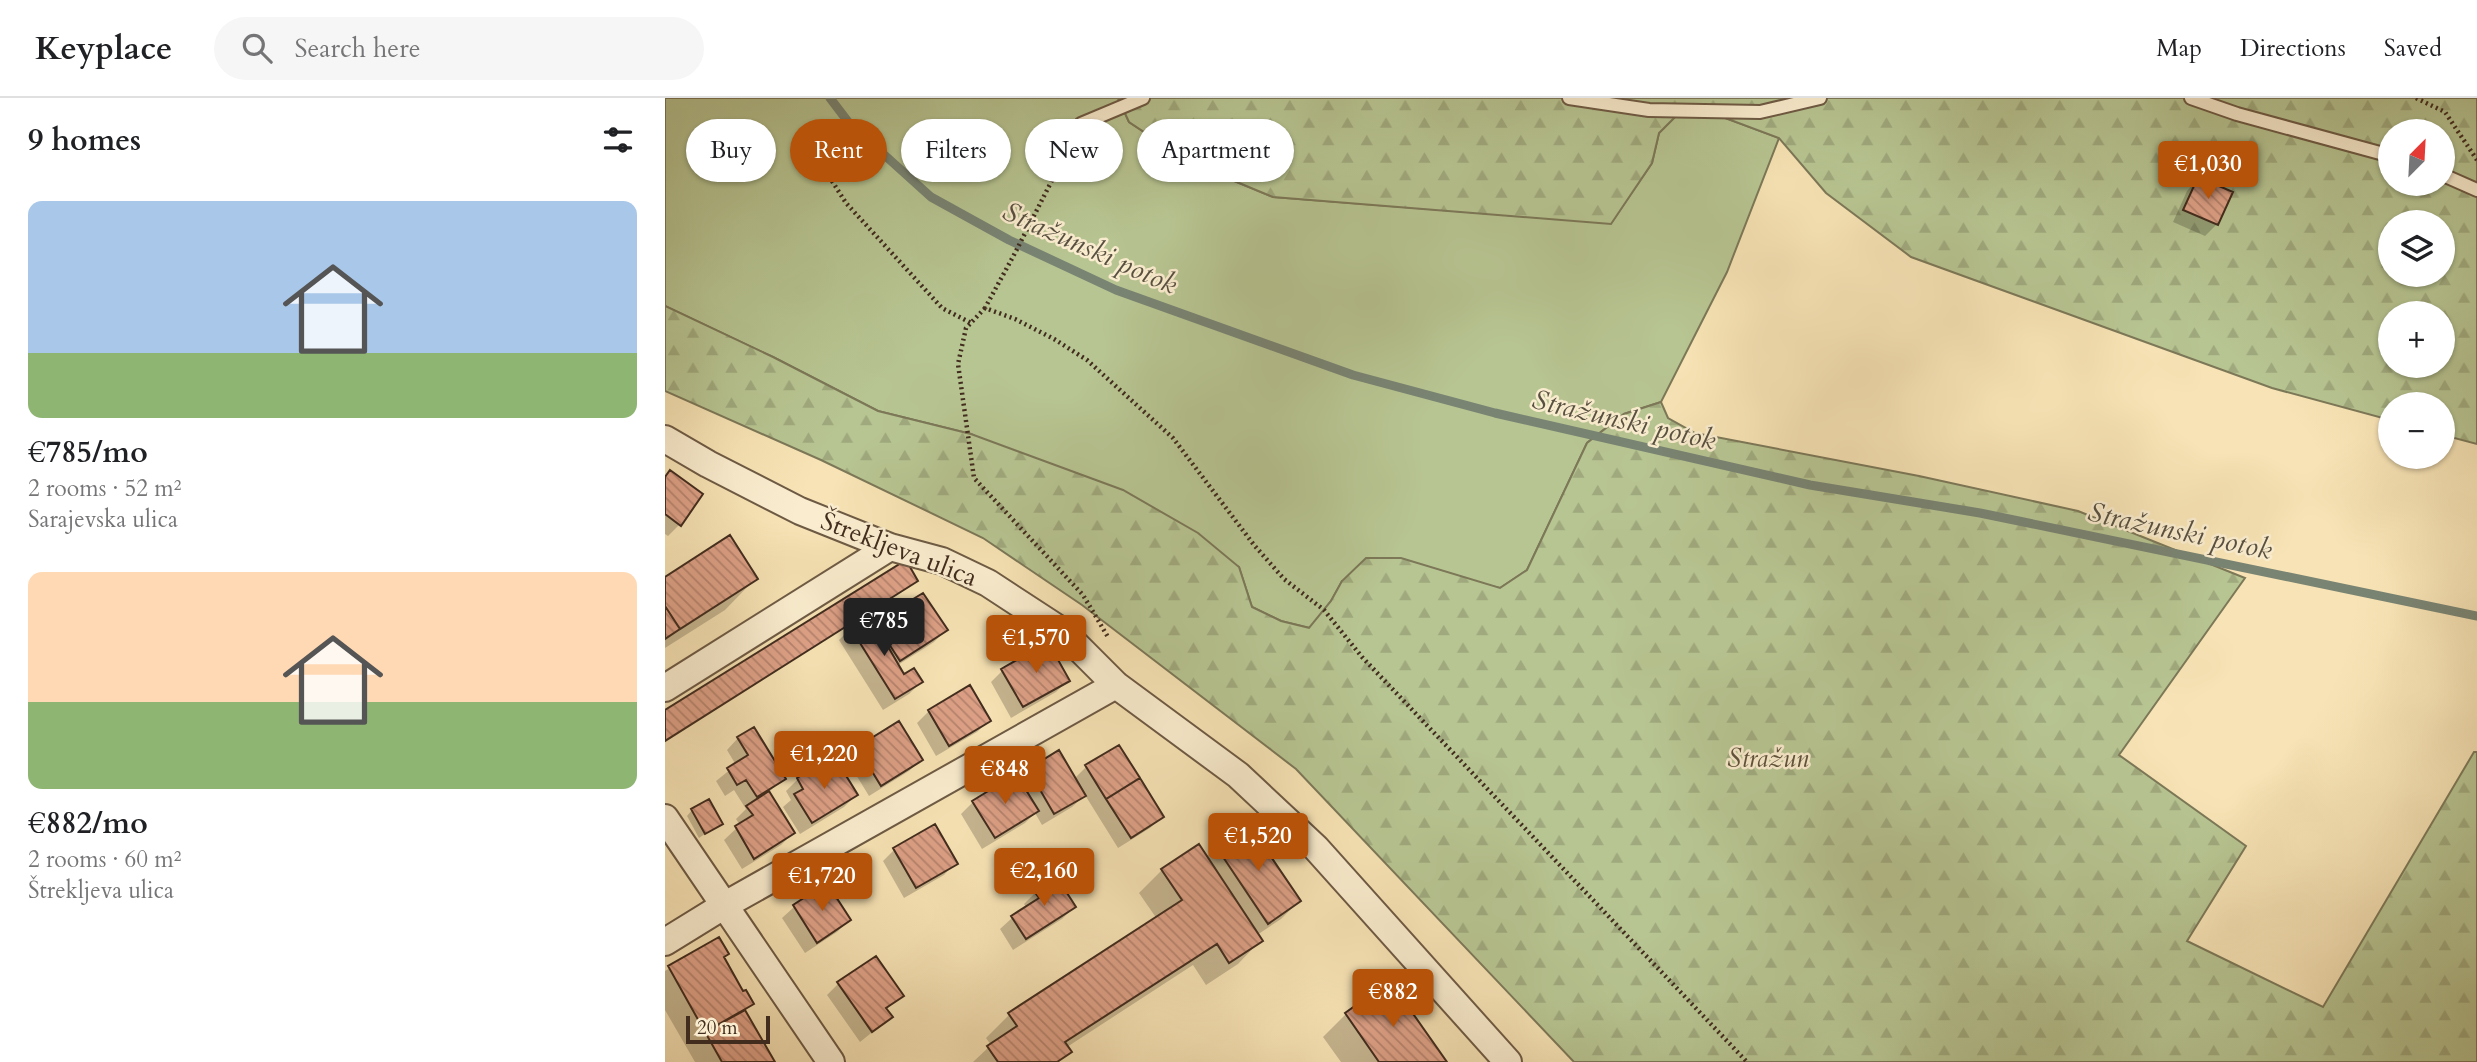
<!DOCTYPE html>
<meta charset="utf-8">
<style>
body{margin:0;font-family:Cardo,serif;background:#f6f6f6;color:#202124;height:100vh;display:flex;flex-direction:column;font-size:26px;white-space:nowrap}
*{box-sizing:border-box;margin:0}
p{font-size:23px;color:#757577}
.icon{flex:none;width:38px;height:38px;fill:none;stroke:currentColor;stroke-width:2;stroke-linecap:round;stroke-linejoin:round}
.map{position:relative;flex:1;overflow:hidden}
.drawer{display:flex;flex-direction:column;background:#fff;width:665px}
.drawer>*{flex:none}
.top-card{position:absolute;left:21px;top:21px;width:665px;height:63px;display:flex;gap:14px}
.needle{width:46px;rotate:24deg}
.buttons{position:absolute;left:1713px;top:21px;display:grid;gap:14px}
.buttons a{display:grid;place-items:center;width:77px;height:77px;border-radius:50%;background:#fff;box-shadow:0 2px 5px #0004;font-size:35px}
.scale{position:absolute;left:21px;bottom:18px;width:84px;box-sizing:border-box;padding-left:7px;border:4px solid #412c1e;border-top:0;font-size:19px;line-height:24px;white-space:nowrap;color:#412c1e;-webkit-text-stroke:5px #faedcf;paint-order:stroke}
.price{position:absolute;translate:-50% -60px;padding:0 16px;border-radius:7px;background:#b45309;color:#fff;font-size:23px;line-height:46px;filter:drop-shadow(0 2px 4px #0008)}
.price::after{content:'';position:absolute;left:50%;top:42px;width:21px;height:16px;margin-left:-10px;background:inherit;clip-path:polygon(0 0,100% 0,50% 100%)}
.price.selected{background:#222;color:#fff}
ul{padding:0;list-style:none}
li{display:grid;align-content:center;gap:14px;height:371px;padding:0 28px}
li span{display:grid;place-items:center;height:217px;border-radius:14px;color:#555}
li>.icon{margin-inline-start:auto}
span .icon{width:126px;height:126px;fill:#fffc;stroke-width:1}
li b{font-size:30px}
h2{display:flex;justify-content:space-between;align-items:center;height:84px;padding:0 28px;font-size:30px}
.tag{padding:0 24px;border-radius:32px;background:#fff;box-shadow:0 2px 5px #0004;font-size:24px;line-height:63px}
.tag.selected{background:#b45309;color:#fff}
header{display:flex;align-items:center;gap:42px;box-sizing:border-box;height:98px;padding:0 35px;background:#fff;border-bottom:2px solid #e0e0e0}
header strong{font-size:33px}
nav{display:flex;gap:38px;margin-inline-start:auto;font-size:24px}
.search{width:490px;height:63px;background:#f6f6f6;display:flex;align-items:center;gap:18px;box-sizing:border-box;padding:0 24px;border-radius:38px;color:#757577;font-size:26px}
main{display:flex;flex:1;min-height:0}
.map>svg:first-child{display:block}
.green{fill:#b7c592;stroke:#7c7858;stroke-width:2}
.forest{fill:url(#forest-firs);stroke:#7c7858;stroke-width:2;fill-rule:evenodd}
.shadow{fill:#0003}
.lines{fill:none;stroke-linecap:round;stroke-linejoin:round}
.stream{stroke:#798473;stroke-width:9}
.building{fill:url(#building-back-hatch);stroke:#412c1e;stroke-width:2}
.lane-casing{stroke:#6e5a44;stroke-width:16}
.street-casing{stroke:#6e5a44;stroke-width:30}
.path{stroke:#412c1e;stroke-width:4.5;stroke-dasharray:2 3.5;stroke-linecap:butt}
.lane{stroke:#faedcf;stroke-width:12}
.street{stroke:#faedcf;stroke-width:26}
.labels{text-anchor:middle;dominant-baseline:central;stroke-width:5;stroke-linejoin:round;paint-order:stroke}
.street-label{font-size:26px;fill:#412c1e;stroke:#faedcf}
.park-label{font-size:26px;font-style:italic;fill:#5e523b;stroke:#faedcf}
.water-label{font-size:28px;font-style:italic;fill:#585041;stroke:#faedcf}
</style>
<header>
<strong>Keyplace</strong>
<div class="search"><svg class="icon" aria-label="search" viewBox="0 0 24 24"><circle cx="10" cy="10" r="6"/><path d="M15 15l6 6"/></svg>Search here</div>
<nav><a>Map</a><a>Directions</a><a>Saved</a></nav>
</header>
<main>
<section class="drawer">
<h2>9 homes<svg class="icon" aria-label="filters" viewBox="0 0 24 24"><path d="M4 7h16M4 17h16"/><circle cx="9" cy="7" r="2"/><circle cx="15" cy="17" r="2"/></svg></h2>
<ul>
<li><span style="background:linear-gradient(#a9c7e8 70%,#8fb573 0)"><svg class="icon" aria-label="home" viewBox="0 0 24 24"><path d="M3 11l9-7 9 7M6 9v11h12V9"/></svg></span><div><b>€785/mo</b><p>2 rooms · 52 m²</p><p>Sarajevska ulica</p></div></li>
<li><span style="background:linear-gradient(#ffd9b3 60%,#8fb573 0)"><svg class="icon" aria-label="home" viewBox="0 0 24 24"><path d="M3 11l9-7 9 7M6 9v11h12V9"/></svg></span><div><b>€882/mo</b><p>2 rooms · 60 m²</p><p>Štrekljeva ulica</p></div></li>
</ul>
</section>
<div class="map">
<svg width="1812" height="964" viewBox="0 0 1812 964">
<defs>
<pattern id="forest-firs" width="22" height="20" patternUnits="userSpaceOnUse" patternTransform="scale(1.75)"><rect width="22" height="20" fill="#b7c592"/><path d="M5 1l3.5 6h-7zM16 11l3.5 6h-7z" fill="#9fa97d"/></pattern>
<pattern id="building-back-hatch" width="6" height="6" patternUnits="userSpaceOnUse" patternTransform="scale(1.75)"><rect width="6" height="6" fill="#dea187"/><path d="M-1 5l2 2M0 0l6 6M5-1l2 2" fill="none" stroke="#b6836e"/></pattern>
</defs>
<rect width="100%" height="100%" fill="#f7e3b5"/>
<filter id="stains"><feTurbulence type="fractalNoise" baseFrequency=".00286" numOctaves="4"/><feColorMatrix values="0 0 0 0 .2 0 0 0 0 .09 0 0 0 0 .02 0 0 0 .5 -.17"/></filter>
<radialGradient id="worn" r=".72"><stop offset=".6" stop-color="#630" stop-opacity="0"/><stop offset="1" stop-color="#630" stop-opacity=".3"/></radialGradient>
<!-- green -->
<path class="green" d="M0 0H453L464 24 526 65 608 99 946 125 987 65 994 35 1010 19 1055 18 1114 40 1062 174 996 304 959 316 922 345 862 472 835 490 809 484 677 483 666 503 645 530 616 523 587 509 574 469 306 336 213 313 108 259 0 208Z"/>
<!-- forest -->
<path class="forest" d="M453 0H1812V346L1778 337V306H1726L1725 322 1607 290 1246 159 1161 95 1114 40 1055 18 1010 19 994 35 987 65 946 126 608 99 526 65 464 24ZM1726 33H1778V86H1726ZM1726 124H1778V177H1726ZM1726 215H1778V268H1726Z
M0 208 108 259 213 313 306 336 458 392 533 435 574 469 587 509 616 523 644 530 666 503 677 483 701 460H736L835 490 862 472 922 345 959 316 996 304 1003 320 1030 335 1254 378 1413 413 1580 480 1454 657 1581 748 1522 843 1658 909 1809 654H1812V964H909L631 671 417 507 318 440 156 362 0 293Z"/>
<!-- shadow -->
<path class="shadow" d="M1533 81 1565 95 1552 126 1540 138 1508 124 1522 93Z
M0 380 15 426 3 438 0 436Z
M91 480 60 512 0 550V481Z
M251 482 246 488 0 643V614Z
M231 514 281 532 269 544 233 567 238 578 256 584 244 596 218 612 174 542 186 530 214 535Z
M338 572 403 582 391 594 346 620 326 584Z
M264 613 324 623 312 634 271 658 252 625Z
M73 640 119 680 103 695 128 735 116 747 77 771 59 742 75 727 71 721 81 711 69 692 60 698 51 683 71 667 62 652Z
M193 650 256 662 244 673 204 698 182 662Z
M394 655 409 681 421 669 497 719 485 730 453 750 420 697 407 709 377 727 370 715 360 725 317 751 296 716 308 704 353 683 364 672Z
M160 665 166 675 191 697 179 709 135 736 118 709 126 702 121 693 133 681Z
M27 712 56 725 34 740 22 718Z
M582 727 634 803 616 821 592 837 595 843 573 866 541 887 528 867 402 949 404 954 394 964H308L326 947 321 940 344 917 492 821 474 795 497 772 541 759 551 749Z
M229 752 290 765 279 777 239 800 218 763Z
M388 766 414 773 395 787 409 809 397 821 348 852 335 831 347 820 362 810 359 806 371 794 389 782 383 772Z
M161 787 184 822 172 834 140 855 117 820 129 809Z
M53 841 57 860 78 896 87 906 79 914 108 964H30L0 912V873Z
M173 886 236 897 221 912 226 919 195 944 162 897Z
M681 916 780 964H676L658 939Z"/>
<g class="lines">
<!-- stream -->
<path class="stream" d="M165 0 184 25 266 99 344 142 451 192 688 277 830 315 1145 387 1315 415 1812 518"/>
</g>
<!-- building -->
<path class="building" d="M1533 79 1568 94 1553 127 1518 112Z
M5 372 38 396 16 428 0 416V379Z
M65 437 93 481 15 531 0 508V479Z
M241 462 253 483 0 643V612Z
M258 495 283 532 235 563 224 546 230 543 219 527 233 517 230 512Z
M0 508 15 531 0 541Z
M204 516 239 576 249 570 258 584 230 601 185 529Z
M383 544 405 583 358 609 336 571Z
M305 587 326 623 284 648 263 612Z
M234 623 258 662 216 688 192 649Z
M89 629 121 681 92 699 81 682 72 687 62 670 83 657 72 639Z
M454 647 475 680 441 701 420 667Z
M394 652 421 698 389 716 363 671Z
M161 662 167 673 175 668 193 697 147 725 129 696 138 691 132 680Z
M351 676 374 713 330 740 307 703Z
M475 680 499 719 466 740 441 701Z
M104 693 130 735 89 761 70 728 88 717 81 708Z
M44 701 58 726 40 736 26 711Z
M583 725 636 803 603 826 550 747Z
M270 726 293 766 251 790 228 750Z
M534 746 598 843 564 865 552 846 400 944 407 954 392 964H333L322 948 352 928 343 915 517 802 496 771Z
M405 754 416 773 399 784 387 765Z
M391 778 411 809 361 841 346 818 374 800 369 793Z
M162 785 186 822 152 845 128 807Z
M54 839 64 856 59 859 78 893 81 892 89 906 40 934 3 868Z
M211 858 239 898 221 910 228 919 207 934 172 884Z
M725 883 782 964H714L680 915Z
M80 912 110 964H57L40 934Z"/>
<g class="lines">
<defs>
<path id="lane" d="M904 0 984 12 1095 14 1155 0
M1526 0 1572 16 1726 58
M416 26 478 0
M1778 77 1812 92"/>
<path id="street" d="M0 341 43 366 135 413 225 449 277 463 323 485 398 534 451 587 573 677 651 750 843 964
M0 590 225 449
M0 720 166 964
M0 844 60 807 451 587"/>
</defs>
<!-- lane casing -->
<use href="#lane" class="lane-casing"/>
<!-- street casing -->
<use href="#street" class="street-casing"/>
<!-- path -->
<path class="path" d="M1751 0 1780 14 1812 62
M407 43 350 155 320 210 350 221 389 241 422 262 508 340 589 447 619 481 659 512 697 559 1082 964
M167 83 181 105 277 210 306 225
M320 210 301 230 293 266 309 380 418 497 443 539"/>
<!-- lane -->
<use href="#lane" class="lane"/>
<!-- street -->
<use href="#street" class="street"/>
</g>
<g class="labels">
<!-- street labels -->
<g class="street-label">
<text transform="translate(234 451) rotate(21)">Štrekljeva ulica</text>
</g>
<!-- park labels -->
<g class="park-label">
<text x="1103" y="660">Stražun</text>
</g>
<!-- water labels -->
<g class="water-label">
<text transform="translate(425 150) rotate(24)">Stražunski potok</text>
<text transform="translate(959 322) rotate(13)">Stražunski potok</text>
<text transform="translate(1515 433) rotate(12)">Stražunski potok</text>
</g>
</g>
<rect width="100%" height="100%" filter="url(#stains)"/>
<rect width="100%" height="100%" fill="url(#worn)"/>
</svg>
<div class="buttons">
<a><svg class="needle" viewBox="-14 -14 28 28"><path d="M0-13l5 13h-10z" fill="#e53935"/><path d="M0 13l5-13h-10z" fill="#757577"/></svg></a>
<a><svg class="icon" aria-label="layers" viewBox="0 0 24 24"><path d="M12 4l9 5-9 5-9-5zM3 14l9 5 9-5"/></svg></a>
<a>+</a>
<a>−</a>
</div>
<div class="scale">20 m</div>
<b class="price" style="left:1543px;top:103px">€1,030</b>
<b class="price selected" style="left:219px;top:560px">€785</b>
<b class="price" style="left:371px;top:577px">€1,570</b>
<b class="price" style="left:159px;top:693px">€1,220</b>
<b class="price" style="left:340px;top:708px">€848</b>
<b class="price" style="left:593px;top:775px">€1,520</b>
<b class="price" style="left:379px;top:810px">€2,160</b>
<b class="price" style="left:157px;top:815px">€1,720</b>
<b class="price" style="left:728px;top:931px">€882</b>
<div class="top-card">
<a class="tag">Buy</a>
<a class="tag selected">Rent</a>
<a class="tag">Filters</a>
<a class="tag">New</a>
<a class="tag">Apartment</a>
</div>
</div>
</main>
